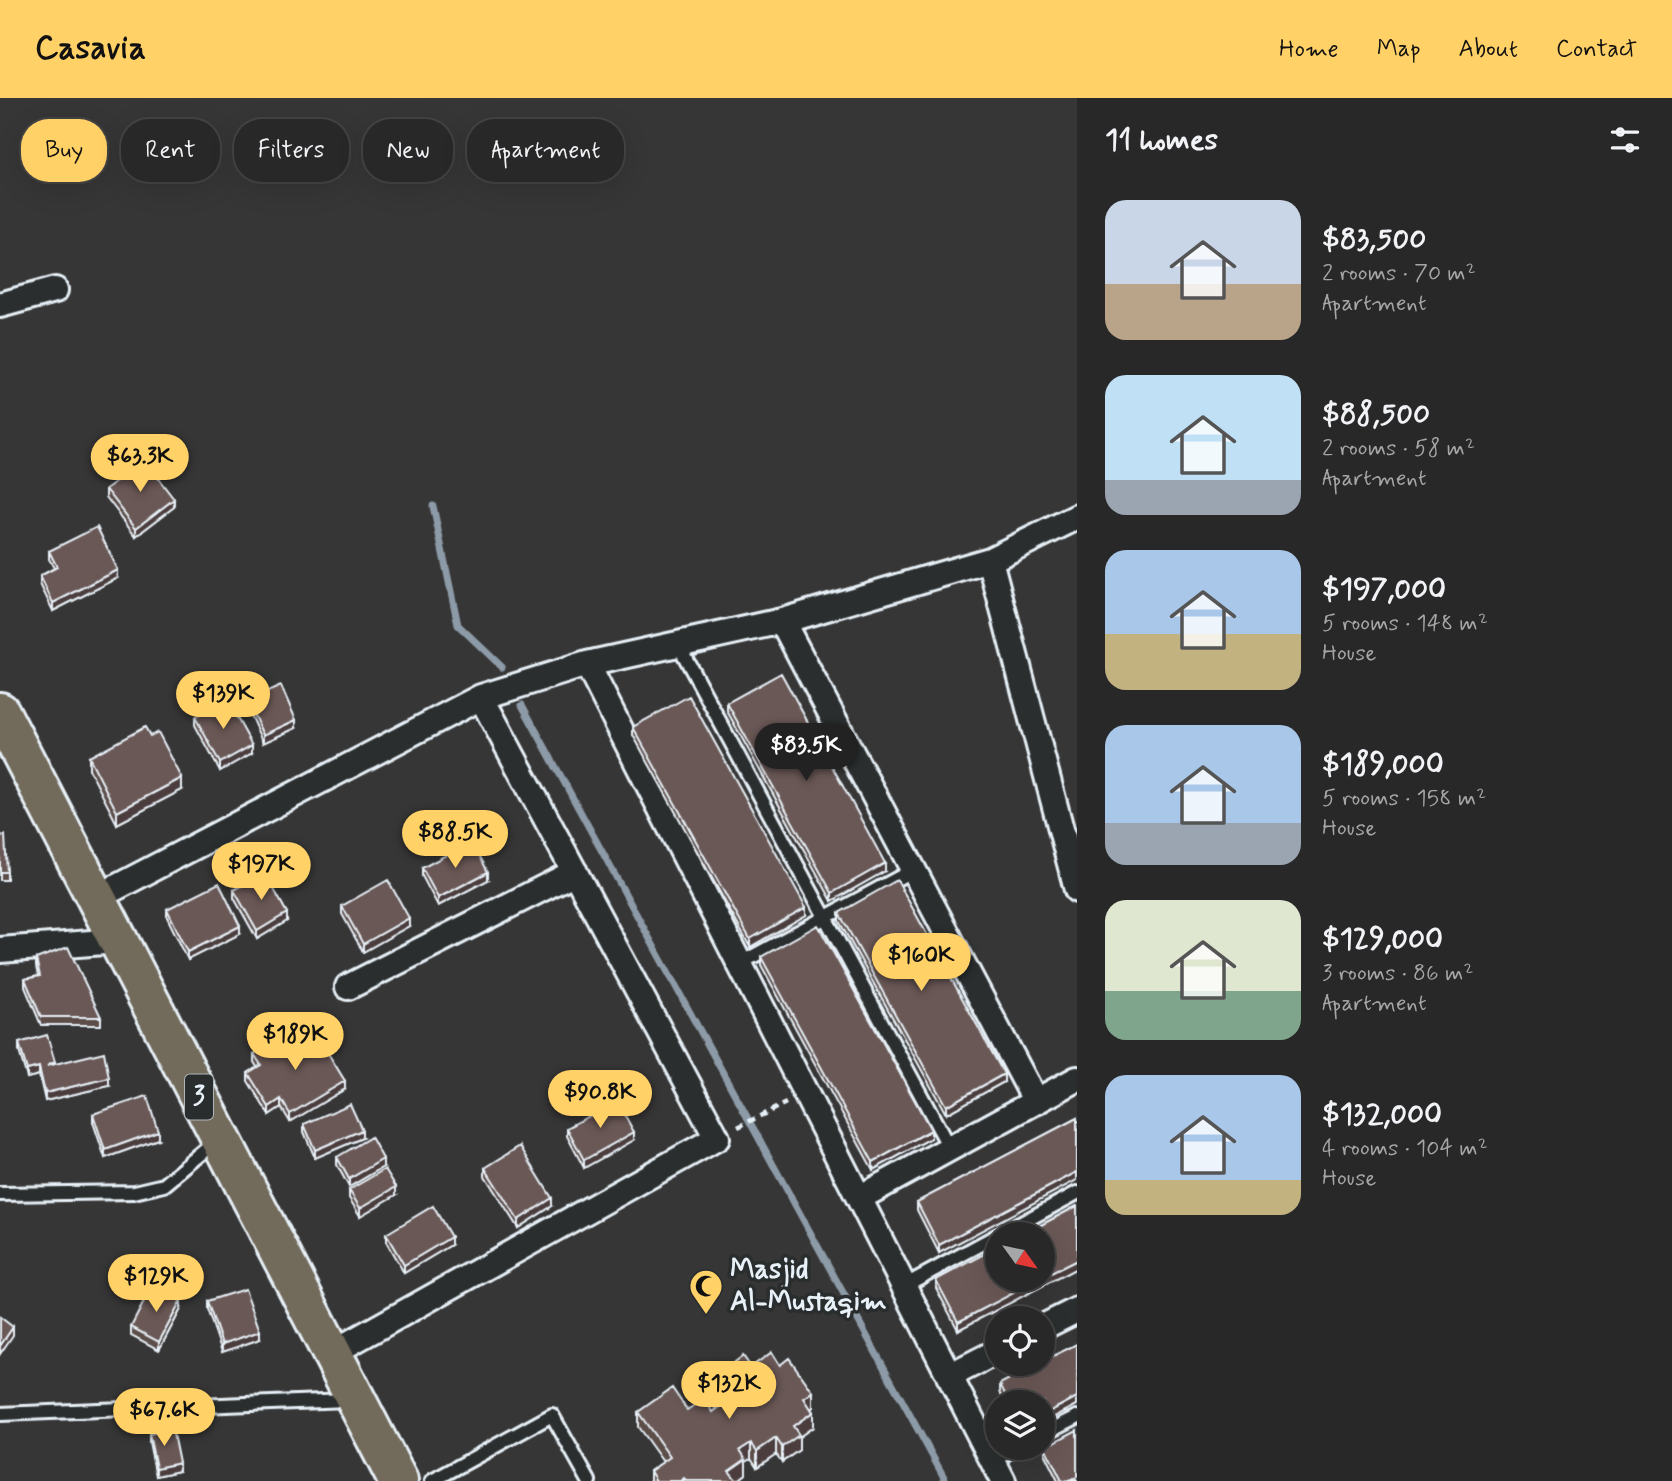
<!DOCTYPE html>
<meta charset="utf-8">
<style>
body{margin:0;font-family:Mynerve,sans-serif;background:#353434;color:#f1f3f6;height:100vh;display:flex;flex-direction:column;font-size:26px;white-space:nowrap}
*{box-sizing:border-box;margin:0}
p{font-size:23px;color:#a5a6a8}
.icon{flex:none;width:38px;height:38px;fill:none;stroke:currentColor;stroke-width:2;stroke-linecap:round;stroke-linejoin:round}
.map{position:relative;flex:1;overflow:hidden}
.side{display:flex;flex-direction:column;background:#292828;width:595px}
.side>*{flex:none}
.guide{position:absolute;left:21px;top:21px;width:665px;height:63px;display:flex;gap:14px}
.needle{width:46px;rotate:123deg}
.buttons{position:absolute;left:985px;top:1124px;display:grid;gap:14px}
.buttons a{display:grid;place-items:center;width:70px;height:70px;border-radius:50%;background:#292828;box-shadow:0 7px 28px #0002,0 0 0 2px #454445;font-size:35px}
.price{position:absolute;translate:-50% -60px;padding:0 16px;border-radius:24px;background:#ffd166;color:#111;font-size:23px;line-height:46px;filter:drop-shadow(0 2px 4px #0008)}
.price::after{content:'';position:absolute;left:50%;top:42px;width:21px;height:16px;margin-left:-10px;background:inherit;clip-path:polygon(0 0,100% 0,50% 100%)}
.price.selected{background:#222;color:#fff}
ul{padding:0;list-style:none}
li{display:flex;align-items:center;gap:21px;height:175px;padding:0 28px}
li span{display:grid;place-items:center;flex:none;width:196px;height:140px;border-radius:21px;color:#555}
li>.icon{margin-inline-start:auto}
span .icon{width:84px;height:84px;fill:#fffc;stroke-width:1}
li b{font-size:30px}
h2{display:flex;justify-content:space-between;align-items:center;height:84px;padding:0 28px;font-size:30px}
.tag{padding:0 24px;border-radius:28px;background:#292828;box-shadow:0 7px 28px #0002,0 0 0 2px #454445;font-size:24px;line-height:63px}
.tag.selected{background:#ffd166;color:#111}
header{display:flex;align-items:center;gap:42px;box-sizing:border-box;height:98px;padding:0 35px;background:#ffd166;color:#111}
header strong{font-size:33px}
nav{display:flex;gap:38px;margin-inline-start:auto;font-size:24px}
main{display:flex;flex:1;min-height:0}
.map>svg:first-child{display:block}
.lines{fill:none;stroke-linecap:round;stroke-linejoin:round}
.stream{stroke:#8d9ba8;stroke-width:7}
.service-casing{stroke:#e8f1f8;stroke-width:18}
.minor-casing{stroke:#e8f1f8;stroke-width:30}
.trunk-casing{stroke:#e8f1f8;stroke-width:44}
.path{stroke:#e8f1f8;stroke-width:4.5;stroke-dasharray:7 5;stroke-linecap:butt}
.service{stroke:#2a2d2e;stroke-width:12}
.minor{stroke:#2a2d2e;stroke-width:24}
.trunk{stroke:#726b5a;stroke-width:38}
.wall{fill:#5c4d4a;stroke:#e8f1f8;stroke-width:2}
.shaded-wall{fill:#4b3e3c;stroke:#e8f1f8;stroke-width:2}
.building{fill:#6b5956;stroke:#e8f1f8;stroke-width:2}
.labels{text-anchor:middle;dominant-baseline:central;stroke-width:7;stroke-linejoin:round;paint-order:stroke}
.shield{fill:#2a2d2e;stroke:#afb6bb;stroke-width:2}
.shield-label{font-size:26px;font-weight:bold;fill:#e8f1f8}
.poi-label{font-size:28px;font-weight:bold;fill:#e8f1f8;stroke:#2a2d2e;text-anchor:start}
</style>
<header>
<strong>Casavia</strong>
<nav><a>Home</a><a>Map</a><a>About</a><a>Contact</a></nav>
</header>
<main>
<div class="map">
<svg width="1077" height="1383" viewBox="0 0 1077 1383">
<rect width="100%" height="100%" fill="#373636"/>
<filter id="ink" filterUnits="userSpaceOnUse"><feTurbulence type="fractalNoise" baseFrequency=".0143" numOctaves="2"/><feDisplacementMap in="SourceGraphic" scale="14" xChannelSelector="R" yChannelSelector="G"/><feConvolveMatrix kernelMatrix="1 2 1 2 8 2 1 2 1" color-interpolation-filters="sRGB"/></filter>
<g filter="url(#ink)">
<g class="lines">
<!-- stream -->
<path class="stream" d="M433 408 458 527 502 569
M522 607 946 1383"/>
<defs>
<path id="service" d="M678 546 950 1051
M739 866 913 772
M0 1096 134 1094 164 1087 217 1043
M1001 1136 1077 1095
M904 1188 998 1137
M0 1316 348 1302
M1043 1336 1077 1319
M993 1363 1018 1349
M432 1383 552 1317 589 1383"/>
<path id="minor" d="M0 207 55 192
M990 462 1077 792
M782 523 1036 1004
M587 566 1003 1383
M96 800 481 599 587 566 782 523 990 462 1077 419
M0 852 117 843
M348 889 575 774
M859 1100 1077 981
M1043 1229 1077 1212
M332 1255 717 1040 481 599
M949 1278 998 1253"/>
<path id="trunk" d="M0 614 398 1383"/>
</defs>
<!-- service casing -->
<use href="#service" class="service-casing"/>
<!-- minor casing -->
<use href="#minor" class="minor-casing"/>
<!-- trunk casing -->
<use href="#trunk" class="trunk-casing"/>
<!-- path -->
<path class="path" d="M738 1029 786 1005"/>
<!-- service -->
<use href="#service" class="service"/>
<!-- minor -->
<use href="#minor" class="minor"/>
<!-- trunk -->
<use href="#trunk" class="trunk"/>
</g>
<!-- wall -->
<path class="wall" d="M106 391 174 409 136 438 106 399Z
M49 453 118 480 53 513 40 486V478L54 470 49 461Z
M247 603 296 630 263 645 247 611Z
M727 605 885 773 832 803 727 613Z
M195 619 252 655 220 673 195 627Z
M633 629 806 817 750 849 633 637Z
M89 659 182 692 117 726 89 671Z
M0 738 7 774V782H0Z
M422 770 488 782 438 808 422 778Z
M234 792 287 823 257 841 234 800Z
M342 808 409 828 363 854 342 816Z
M167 811 240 836 188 862 167 819Z
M839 815 1004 984 946 1016 839 823Z
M761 859 931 1040 873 1072 761 867Z
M36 861 101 919V927H41L25 889V881L38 878 36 869Z
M19 945 55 966 109 988 45 1003 39 977 27 980 19 953Z
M295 946 345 991 290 1024 281 1009 269 1017 248 983V975L257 969 254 964V956Z
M93 1016 158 1041 105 1060 93 1024Z
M1077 1020 939 1155 917 1112V1104Z
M304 1026 362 1040 315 1060 304 1034Z
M567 1030 634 1042 584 1070 567 1038Z
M337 1059 383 1069 349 1089 337 1067Z
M485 1070 552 1108 518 1130 485 1078Z
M349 1092 396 1097 360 1118 349 1100Z
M1077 1108V1170L958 1232 936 1190V1182Z
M386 1136 451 1147 404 1175 386 1144Z
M207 1203 260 1241 222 1254 207 1211Z
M181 1211 159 1252 131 1237V1229Z
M1077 1246V1307L1043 1325V1304H1005L1000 1294V1286Z
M751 1269 813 1309 811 1311 813 1329 799 1339V1352L782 1364 776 1356 757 1369 751 1360 746 1363V1376L737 1383H650V1373L663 1364 638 1329V1314L687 1312 713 1314 717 1311 715 1309V1294L727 1286V1270Z
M149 1336 179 1373 156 1378 149 1344Z
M1045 1349 1077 1383H1058L1045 1357Z"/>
<!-- shaded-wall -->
<path class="shaded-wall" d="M174 401V409L136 438V430Z
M118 472V480L53 513V505Z
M296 622V630L263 645V637Z
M252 647V655L220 673V665Z
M182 680V692L117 726V714Z
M885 765V773L832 803V795Z
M488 774V782L438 808V800Z
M806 809V817L750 849V841Z
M287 815V823L257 841V833Z
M409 820V828L363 854V846Z
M240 828V836L188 862V854Z
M39 969V977L27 980V972Z
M1004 976V984L946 1016V1008Z
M109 980V988L45 1003V995Z
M345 983V991L290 1024V1016Z
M281 1001V1009L269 1017V1009Z
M362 1032V1040L315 1060V1052Z
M931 1032V1040L873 1072V1064Z
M158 1033V1041L105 1060V1052Z
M634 1034V1042L584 1070V1062Z
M383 1061V1069L349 1089V1081Z
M1077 1074V1082L939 1155V1147Z
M396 1089V1097L360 1118V1110Z
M552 1100V1108L518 1130V1122Z
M451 1139V1147L404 1175V1167Z
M1077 1162V1170L958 1232V1224L1040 1181H1043V1179Z
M181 1203V1211L159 1252V1244Z
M13 1229V1237L0 1256V1248Z
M260 1233V1241L222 1254V1246Z
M813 1294V1309L804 1316V1300Z
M1077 1299V1307L1043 1325V1317Z
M813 1314V1329L799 1339V1352L782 1364V1349L793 1328Z
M776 1340V1356L757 1369V1353Z
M751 1345V1360L746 1363V1376L737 1383 729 1373 740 1352Z
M179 1365V1373L156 1378V1370Z"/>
<!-- building -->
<path class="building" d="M144 362 174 401 136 430 106 391Z
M97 429 118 472 53 505 40 478 57 469 49 453Z
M781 575 885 765 832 795 727 605Z
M281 588 296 622 263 637 247 603Z
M689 598 806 809 750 841 633 629Z
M227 602 252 647 220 665 195 619Z
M145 629 150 638 158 634 182 680 117 714 89 659Z
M5 737 7 774H0V738Z
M472 743 488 774 438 800 422 770Z
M265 775 287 815 257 833 234 792Z
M388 782 409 820 363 846 342 808Z
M897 782 1004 976 946 1008 839 815Z
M219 785 240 828 188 854 167 811Z
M818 827 931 1032 873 1064 761 859Z
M68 849 101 919H41L25 881 40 878 36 861Z
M315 934 345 983 290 1016 281 1001 269 1009 248 975 261 967 254 956 289 935 295 946Z
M47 937 55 964 47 968 104 954 109 980 45 995 39 969 27 972 19 945Z
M147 998 158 1033 105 1052 93 1016Z
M617 1003 634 1034 584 1062 567 1030Z
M350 1006 362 1032 315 1052 304 1026Z
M1077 1020V1074L939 1147 917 1104Z
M371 1039 383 1061 349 1081 337 1059Z
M520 1048 552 1100 518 1122 485 1070Z
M385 1071 396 1089 360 1110 349 1092Z
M433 1108 451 1139 404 1167 386 1136Z
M1077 1108V1162L1043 1179V1136H1024Z
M998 1149V1181H1040L958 1224 936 1182Z
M152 1188 181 1203 159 1244 131 1229Z
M245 1191 260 1233 222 1246 207 1203Z
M0 1219 13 1229 0 1248Z
M1077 1246V1299L1043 1317V1304H1009L1000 1286 1040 1265H1043V1263Z
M772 1254 780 1267 789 1260 813 1294 804 1300 813 1314 793 1328 799 1337 782 1349 776 1340 757 1353 751 1345 740 1352 746 1361 729 1373 737 1383H687L684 1380 680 1383H656L650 1373 670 1359 638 1314 672 1290 687 1312 704 1301 713 1314 724 1306 715 1294 734 1281 727 1270 743 1258 751 1269Z
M172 1331 179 1365 156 1370 149 1336Z
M1077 1332V1379L1069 1383H1062L1045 1349Z"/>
</g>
<!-- icons -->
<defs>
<symbol id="mosque-pin" viewBox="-11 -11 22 30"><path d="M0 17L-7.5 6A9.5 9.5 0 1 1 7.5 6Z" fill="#ffd166" stroke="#2a2d2e"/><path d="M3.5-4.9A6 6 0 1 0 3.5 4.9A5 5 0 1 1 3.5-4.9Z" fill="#111"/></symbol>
</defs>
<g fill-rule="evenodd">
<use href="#mosque-pin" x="687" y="1169" width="38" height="52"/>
</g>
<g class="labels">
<!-- shield labels -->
<rect class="shield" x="185" y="976.5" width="28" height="45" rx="5"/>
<g class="shield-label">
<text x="199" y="999">3</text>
</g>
<!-- poi labels -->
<g class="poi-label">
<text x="730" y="1172">Masjid<tspan x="730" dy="32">Al-Mustaqim</tspan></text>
</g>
</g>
</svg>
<div class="buttons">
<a><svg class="needle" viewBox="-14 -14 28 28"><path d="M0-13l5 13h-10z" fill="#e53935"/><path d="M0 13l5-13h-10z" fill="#a5a6a8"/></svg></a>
<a><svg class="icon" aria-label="locate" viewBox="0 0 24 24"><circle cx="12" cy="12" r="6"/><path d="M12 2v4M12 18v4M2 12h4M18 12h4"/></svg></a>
<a><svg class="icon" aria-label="layers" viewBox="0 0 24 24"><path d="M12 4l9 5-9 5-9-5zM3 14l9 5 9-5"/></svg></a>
</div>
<b class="price" style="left:140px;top:396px">$63.3K</b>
<b class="price" style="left:223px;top:633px">$139K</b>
<b class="price selected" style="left:806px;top:685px">$83.5K</b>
<b class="price" style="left:455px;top:772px">$88.5K</b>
<b class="price" style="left:261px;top:804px">$197K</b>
<b class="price" style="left:921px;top:895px">$160K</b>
<b class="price" style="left:295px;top:974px">$189K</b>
<b class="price" style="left:600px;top:1032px">$90.8K</b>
<b class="price" style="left:156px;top:1216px">$129K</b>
<b class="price" style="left:729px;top:1323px">$132K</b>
<b class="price" style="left:164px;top:1350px">$67.6K</b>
<div class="guide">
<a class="tag selected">Buy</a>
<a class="tag">Rent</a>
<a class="tag">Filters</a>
<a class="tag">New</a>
<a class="tag">Apartment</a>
</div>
</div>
<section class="side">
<h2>11 homes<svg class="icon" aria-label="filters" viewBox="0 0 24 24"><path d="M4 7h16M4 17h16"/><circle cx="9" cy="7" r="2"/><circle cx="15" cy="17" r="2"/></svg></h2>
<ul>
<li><span style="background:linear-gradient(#c9d6e8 60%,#b9a48a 0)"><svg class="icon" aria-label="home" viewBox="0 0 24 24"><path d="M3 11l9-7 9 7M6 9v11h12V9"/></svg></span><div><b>$83,500</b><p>2 rooms · 70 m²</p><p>Apartment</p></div></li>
<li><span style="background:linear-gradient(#bfe0f5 75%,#9aa5b1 0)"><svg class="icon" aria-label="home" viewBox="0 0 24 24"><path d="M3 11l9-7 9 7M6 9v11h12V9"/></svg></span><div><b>$88,500</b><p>2 rooms · 58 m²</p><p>Apartment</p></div></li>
<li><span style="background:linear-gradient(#a9c7e8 60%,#c2b280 0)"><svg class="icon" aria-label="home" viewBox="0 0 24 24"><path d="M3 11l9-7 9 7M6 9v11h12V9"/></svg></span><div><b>$197,000</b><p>5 rooms · 148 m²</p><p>House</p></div></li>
<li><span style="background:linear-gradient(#a9c7e8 70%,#9aa5b1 0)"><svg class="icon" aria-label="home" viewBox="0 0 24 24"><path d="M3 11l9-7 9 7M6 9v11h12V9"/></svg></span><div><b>$189,000</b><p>5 rooms · 158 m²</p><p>House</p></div></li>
<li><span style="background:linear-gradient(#dfe7d0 65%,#7fa58c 0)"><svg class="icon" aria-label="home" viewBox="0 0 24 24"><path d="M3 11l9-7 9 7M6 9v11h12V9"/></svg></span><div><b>$129,000</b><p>3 rooms · 86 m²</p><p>Apartment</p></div></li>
<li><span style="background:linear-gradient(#a9c7e8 75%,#c2b280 0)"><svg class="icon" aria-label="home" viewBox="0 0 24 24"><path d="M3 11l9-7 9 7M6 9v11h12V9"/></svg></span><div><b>$132,000</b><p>4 rooms · 104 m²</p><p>House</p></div></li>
</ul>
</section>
</main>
